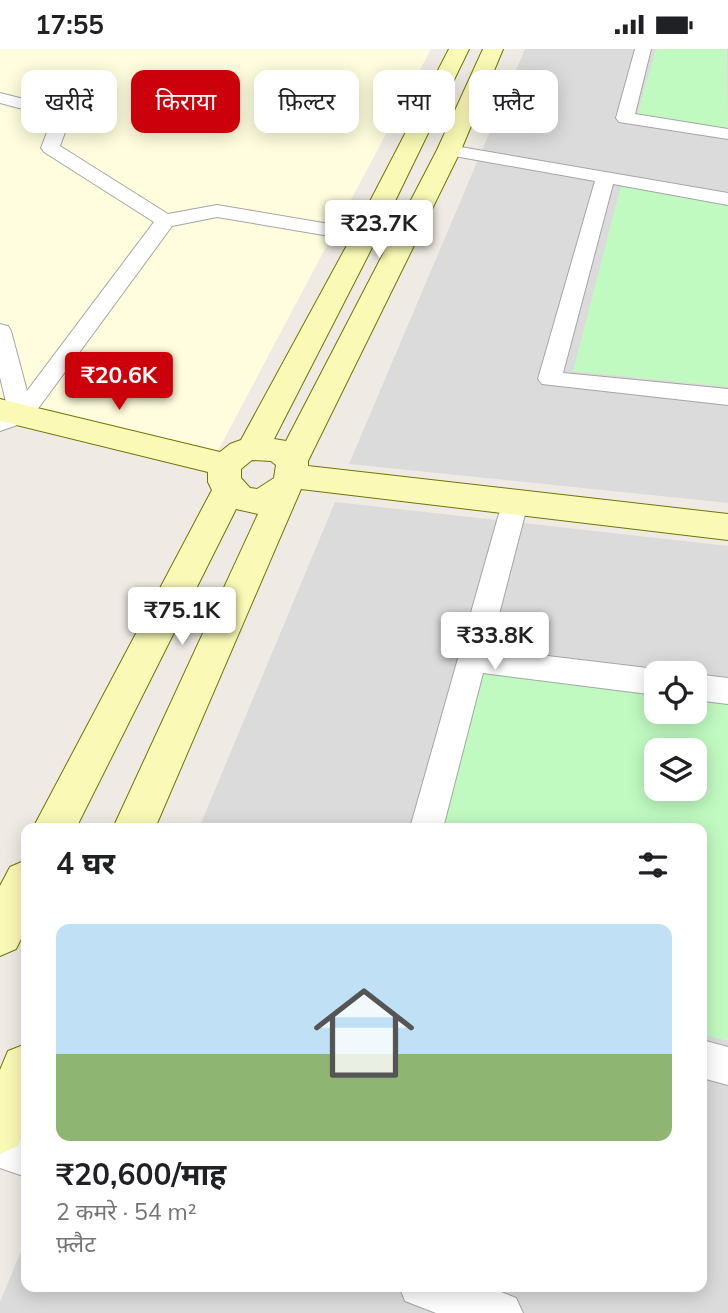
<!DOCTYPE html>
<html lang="hi">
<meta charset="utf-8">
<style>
body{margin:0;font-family:Mulish,"Noto Sans Devanagari",sans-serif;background:#f6f6f6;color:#202124;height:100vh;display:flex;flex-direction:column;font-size:26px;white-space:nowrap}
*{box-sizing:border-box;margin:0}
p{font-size:23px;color:#757577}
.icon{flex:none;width:38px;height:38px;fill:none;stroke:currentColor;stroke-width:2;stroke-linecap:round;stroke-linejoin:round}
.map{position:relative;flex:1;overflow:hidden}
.side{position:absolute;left:21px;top:774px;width:686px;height:469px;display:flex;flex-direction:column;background:#fff;border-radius:14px;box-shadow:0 4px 18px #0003}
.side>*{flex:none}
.banner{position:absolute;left:21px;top:21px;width:686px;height:63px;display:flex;gap:14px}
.fabs{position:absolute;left:644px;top:612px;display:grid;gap:14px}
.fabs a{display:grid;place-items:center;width:63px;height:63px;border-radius:14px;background:#fff;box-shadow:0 4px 18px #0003;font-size:35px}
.price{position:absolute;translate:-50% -60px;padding:0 16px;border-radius:7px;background:#fff;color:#222;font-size:23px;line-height:46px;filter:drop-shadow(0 2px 4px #0008)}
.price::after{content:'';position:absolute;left:50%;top:42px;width:21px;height:16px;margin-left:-10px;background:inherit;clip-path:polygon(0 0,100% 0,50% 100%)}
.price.selected{background:#cc000b;color:#fff}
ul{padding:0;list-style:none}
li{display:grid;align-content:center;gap:14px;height:371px;padding:0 35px}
li span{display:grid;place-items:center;height:217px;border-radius:14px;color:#555}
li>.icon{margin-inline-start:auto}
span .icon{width:126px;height:126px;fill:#fffc;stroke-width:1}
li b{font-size:30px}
h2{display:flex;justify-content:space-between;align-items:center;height:84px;padding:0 35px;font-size:30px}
.chip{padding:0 24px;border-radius:14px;background:#fff;box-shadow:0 4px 18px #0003;font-size:24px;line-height:63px}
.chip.selected{background:#cc000b;color:#fff}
.status{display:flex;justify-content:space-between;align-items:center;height:49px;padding:0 35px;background:#fff;direction:ltr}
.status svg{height:19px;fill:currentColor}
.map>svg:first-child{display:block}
.residential{fill:#dcdbdb;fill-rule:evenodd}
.education{fill:#fffddd}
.park{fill:#c0fac1;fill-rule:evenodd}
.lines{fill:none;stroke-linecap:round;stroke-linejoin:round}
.street-casing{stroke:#a5a5a5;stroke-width:2}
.secondary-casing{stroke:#707603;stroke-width:2}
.street{fill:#fff;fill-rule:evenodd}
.secondary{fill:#fafab6;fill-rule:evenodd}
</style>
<div class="status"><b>17:55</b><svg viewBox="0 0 49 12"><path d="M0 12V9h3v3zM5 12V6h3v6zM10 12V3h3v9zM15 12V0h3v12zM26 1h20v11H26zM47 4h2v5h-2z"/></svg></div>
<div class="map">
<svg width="728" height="1264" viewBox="0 0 728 1264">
<rect width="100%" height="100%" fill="#efebe4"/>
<!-- residential -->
<path class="residential" d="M525 0H728V454L349 415Z
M335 453 728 497V1264H0V1253L26 1190V1237H702V779H199ZM656 625H695V663H656ZM656 702H695V740H656Z"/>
<!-- education -->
<path class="education" d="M0 0H431L212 413 0 364Z"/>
<!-- park -->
<path class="park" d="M656 0H727L728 80 637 66Z
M621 137 728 154V338L573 322Z
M482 623 656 646V663H695V651L728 655V992L702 985V779H443ZM656 702H695V740H656Z"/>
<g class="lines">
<defs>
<path id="street" d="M635 0H651L635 65 728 80V90L619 73 616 69Z
M0 44 63 60 67 78 60 97 168 165 217 156 365 181 372 183 375 187 372 191 365 193 217 168 172 177 29 372 0 382V365L8 362 0 328V275L8 277 11 282 27 342 154 173 44 103 41 99 49 78V67L0 54Z
M449 96 728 144V156L613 135 563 324 728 340V356L542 335 538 330 595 132 443 105 440 101 443 97Z
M515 444 524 447 528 454 490 600 656 620 667 625H656V646L483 624 443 779H410L502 454 506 447Z
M695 625 728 629V655L695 651Z
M702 991 728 998V1036L702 1029Z
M0 1079 26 1088V1128L0 1119Z
M399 1237H486L516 1249 523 1264H436L405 1252Z"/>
<path id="secondary" d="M449 0H469L378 187 274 390 286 392 437 101 483 0H503L461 101 308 412V417L728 465V491L301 440 155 779H113L258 465 236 460 76 779H33L212 441 208 433V423L0 372V350L220 403 230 395 241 391 352 187ZM252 411 271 412 276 416 274 429 257 440 250 439 241 429V420Z
M26 811V880L16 900 0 907V837L10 818Z
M26 995V1078L18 1097 0 1105V1021L8 1002Z"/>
</defs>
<!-- street casing -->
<use href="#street" class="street-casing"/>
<!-- secondary casing -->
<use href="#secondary" class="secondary-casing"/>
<!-- street -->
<use href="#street" class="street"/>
<!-- secondary -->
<use href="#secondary" class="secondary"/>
</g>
</svg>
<div class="fabs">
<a><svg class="icon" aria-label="locate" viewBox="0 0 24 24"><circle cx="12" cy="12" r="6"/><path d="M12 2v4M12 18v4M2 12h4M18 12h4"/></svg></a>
<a><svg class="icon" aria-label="layers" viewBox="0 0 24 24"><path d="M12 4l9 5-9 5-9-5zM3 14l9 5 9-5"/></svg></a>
</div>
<b class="price" style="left:379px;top:211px">₹23.7K</b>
<b class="price selected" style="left:119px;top:363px">₹20.6K</b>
<b class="price" style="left:182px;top:598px">₹75.1K</b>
<b class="price" style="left:495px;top:623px">₹33.8K</b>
<div class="banner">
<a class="chip">खरीदें</a>
<a class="chip selected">किराया</a>
<a class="chip">फ़िल्टर</a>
<a class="chip">नया</a>
<a class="chip">फ़्लैट</a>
</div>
<section class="side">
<h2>4 घर<svg class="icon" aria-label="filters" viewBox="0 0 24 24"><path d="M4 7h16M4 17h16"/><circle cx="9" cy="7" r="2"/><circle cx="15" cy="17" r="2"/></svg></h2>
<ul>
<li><span style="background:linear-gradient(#bfe0f5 60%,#8fb573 0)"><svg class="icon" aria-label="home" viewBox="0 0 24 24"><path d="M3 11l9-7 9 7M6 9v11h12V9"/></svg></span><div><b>₹20,600/माह</b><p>2 कमरे · 54 m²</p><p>फ़्लैट</p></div></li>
</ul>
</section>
</div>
